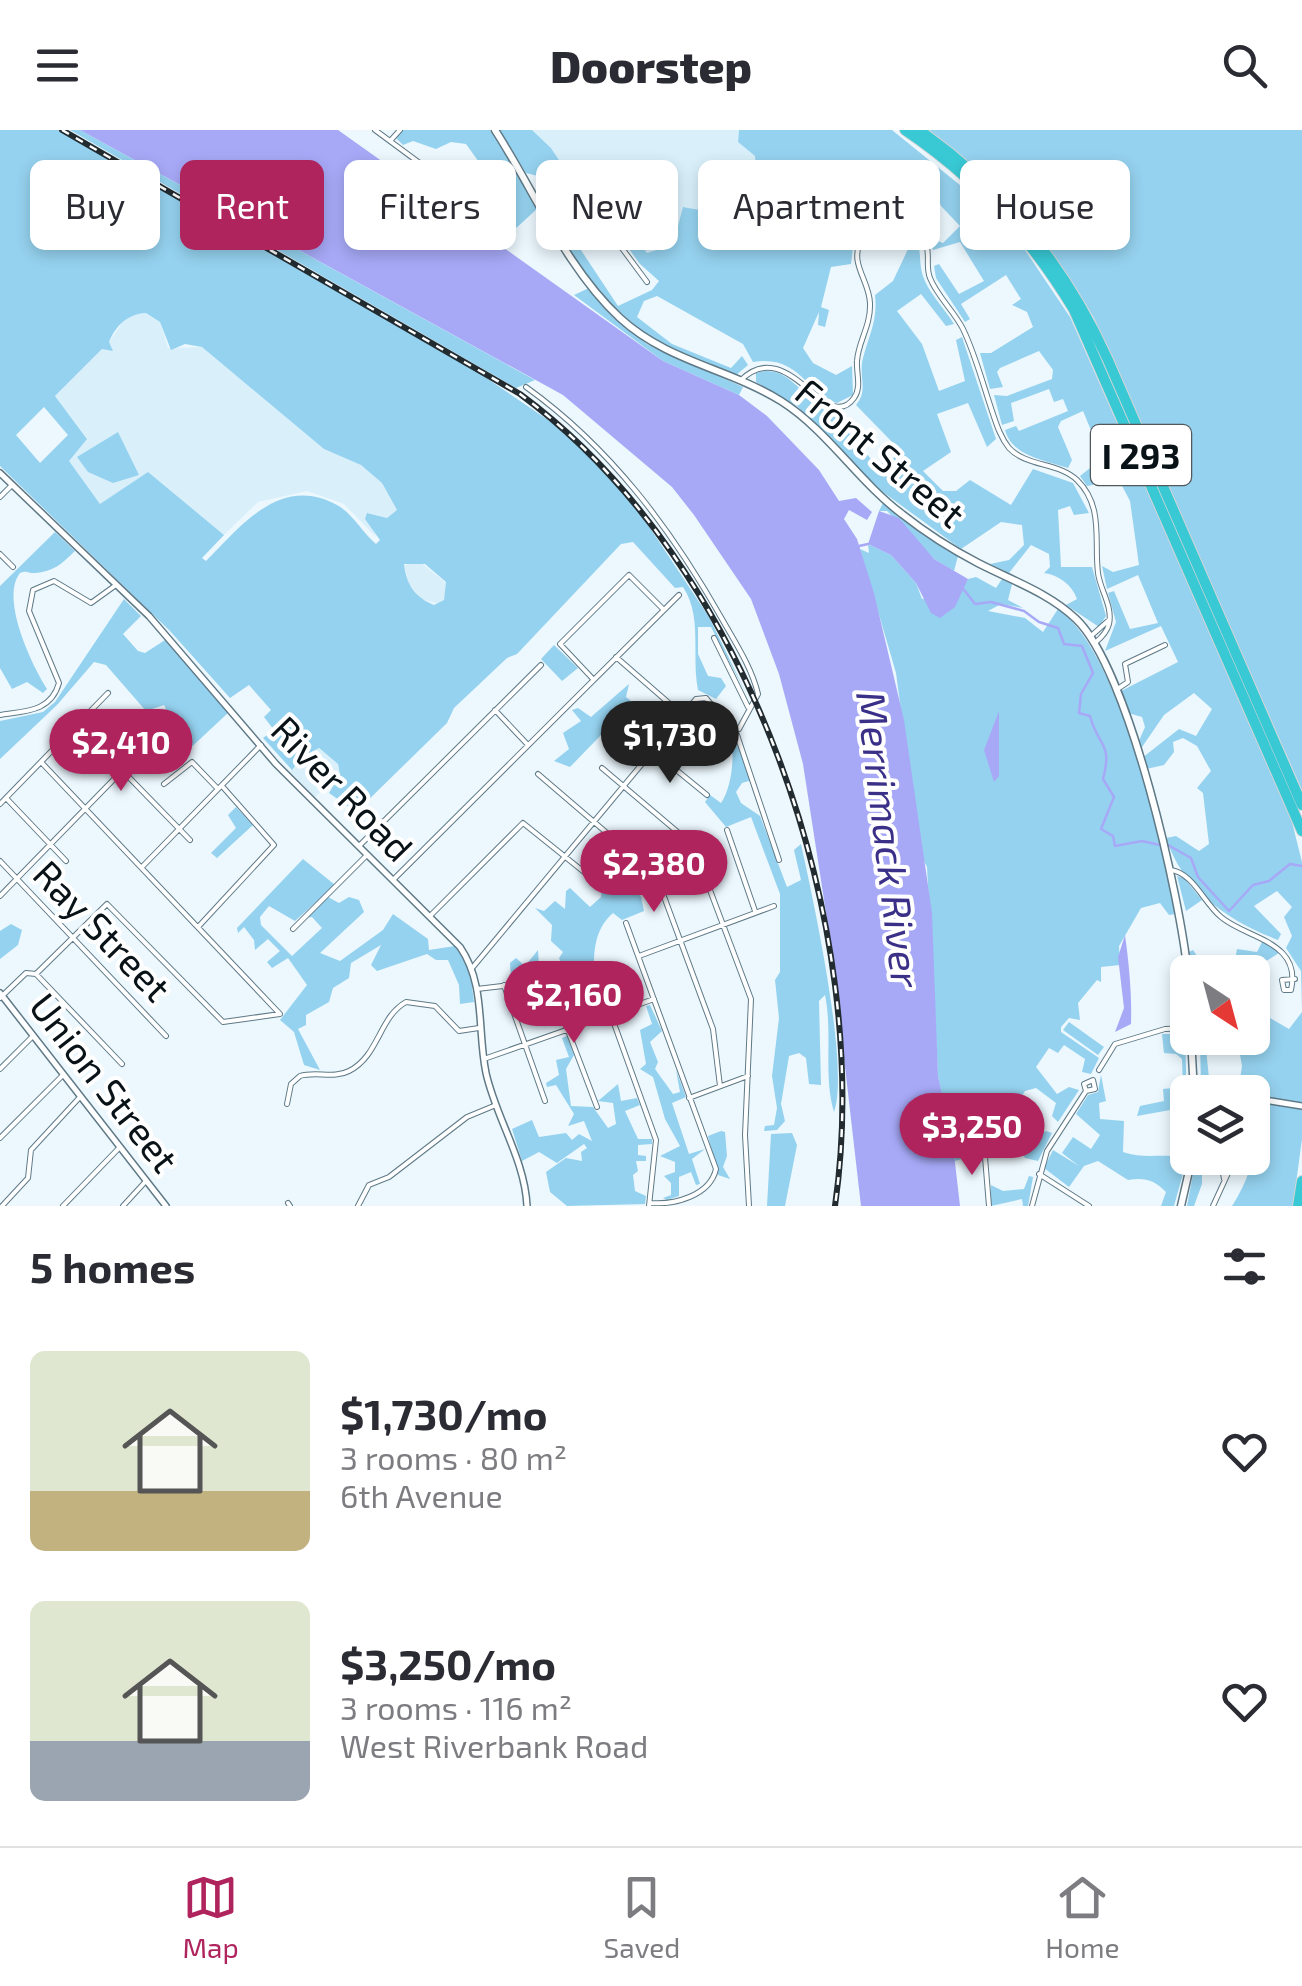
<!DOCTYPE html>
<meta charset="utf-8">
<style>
body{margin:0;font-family:"Exo 2",sans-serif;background:#f7f7f7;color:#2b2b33;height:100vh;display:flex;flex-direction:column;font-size:38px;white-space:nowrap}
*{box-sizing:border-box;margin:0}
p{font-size:32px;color:#7c7c81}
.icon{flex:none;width:55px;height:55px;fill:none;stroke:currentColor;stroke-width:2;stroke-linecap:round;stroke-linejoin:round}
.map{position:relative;height:1076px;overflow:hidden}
.drawer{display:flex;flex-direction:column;background:#fff;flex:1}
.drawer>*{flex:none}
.top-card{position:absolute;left:30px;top:30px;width:1242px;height:90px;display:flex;gap:20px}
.needle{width:65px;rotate:144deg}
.controls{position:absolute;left:1170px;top:825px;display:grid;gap:20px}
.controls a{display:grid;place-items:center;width:100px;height:100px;border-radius:15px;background:#fff;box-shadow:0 5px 15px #0003;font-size:50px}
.price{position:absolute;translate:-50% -85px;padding:0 22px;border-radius:35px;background:#b0245e;color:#fff;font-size:32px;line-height:65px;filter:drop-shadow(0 2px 5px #0008)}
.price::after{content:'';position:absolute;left:50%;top:60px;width:30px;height:22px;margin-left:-15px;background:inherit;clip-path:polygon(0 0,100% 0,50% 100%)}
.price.selected{background:#222;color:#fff}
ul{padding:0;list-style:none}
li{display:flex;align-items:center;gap:30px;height:250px;padding:0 30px}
li span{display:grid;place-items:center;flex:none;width:280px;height:200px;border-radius:15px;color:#555}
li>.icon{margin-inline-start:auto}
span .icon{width:120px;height:120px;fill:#fffc;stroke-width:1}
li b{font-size:42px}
h2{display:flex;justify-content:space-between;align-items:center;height:120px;padding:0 30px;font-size:42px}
.pill{padding:0 35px;border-radius:15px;background:#fff;box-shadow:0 5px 15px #0003;font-size:35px;line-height:90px}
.pill.selected{background:#b0245e;color:#fff}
header{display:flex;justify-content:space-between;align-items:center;height:130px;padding:0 30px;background:#fff;font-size:45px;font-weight:800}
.menu{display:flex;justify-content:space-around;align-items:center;height:140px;border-top:2px solid #e1e1e2;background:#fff;font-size:28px;color:#7c7c81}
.menu a{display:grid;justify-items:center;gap:5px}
.menu .selected{color:#b0245e}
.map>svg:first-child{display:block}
.built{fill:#d9f0fb}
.green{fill:#95d2ef;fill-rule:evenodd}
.water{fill:#a7a9f7}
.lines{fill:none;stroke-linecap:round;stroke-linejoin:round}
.stream{stroke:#a7a9f7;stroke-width:2.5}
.minor-casing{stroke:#5f7986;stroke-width:6}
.tertiary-casing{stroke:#5f7986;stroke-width:8}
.secondary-casing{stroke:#5f7986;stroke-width:9}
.motorway-casing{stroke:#d3d4d5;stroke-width:12}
.minor{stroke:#fff;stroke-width:4}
.tertiary{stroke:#fff;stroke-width:5}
.secondary{stroke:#fff;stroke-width:6}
.motorway{stroke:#38c9d5;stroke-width:10}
.rail-casing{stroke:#212b30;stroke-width:6}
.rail{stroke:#fff;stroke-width:2.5;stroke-dasharray:8;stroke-linecap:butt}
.labels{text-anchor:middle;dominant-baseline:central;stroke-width:8;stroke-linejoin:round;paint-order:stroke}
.shield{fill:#fff;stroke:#52595d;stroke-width:2.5}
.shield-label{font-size:35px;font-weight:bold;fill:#081217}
.street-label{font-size:38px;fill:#081217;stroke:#fff}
.water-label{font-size:40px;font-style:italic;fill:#3a3088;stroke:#fff}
</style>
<header><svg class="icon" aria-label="menu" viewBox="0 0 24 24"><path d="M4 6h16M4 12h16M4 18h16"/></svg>Doorstep<svg class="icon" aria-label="search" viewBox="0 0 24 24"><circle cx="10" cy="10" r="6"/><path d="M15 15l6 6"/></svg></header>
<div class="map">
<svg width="1302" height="1076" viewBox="0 0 1302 1076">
<rect width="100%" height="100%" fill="#ecf8fe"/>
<!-- built -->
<path class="built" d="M532 0H739L738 12 755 26 757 61 744 81 735 85 720 83 673 116 647 123 628 97 636 55 574 54 551 18Z
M146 183 160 192 168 218 202 217 324 319 361 335 382 353 397 380 387 388 368 383 376 407 344 374 307 361 258 372 224 405 148 343 101 375 68 331 87 308 55 266 109 212 122 193 133 184Z
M420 432 446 453 448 465 439 474 421 469 408 453 404 435Z
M318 618 338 634 340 644 315 667 290 641 302 627Z"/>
<!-- green -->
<path class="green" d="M0 0H58L479 243 551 292 590 324 642 386 709 487 746 563 711 497H698V524L708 546 721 548 726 556 716 569 698 560C691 525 703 487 683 457L675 458 633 412 621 414 517 524 507 528 454 578 447 593 356 682 329 663 340 644 338 634 319 618 302 627 292 640 263 608 274 600 264 587 271 580 249 555 230 568 170 501 0 336ZM146 183 160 192 171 220 185 214 202 217 324 319 361 335 382 353 397 380 387 388 367 383 365 389 380 410 376 414C362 402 353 384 337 375 281 344 242 395 206 431L202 428 224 405 148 342 100 374 69 331 87 309 55 266 102 219 113 221 109 212C116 195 128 184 146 183ZM44 277 68 305 40 333 16 305ZM404 434H425L446 452 444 470 434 475C416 468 406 455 404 434Z
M70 0H80L535 250 516 258Z
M403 0H490L538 78 514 100 485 77 499 60 466 14 451 12 436 19 413 11 403 15 396 8Z
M499 0H532L551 18 574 53 597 39 602 48 636 55 628 97 647 123 673 115 683 77C738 87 760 92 755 26L738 12 739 0H892L987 77 1021 114 1070 187 1289 680 1302 732V878L1301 841 1286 818 1292 806 1284 787 1292 777 1277 761 1254 776 1281 804 1278 810C1229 791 1183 761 1166 708L1176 706 1199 721 1209 714 1203 663 1197 658 1211 641 1197 616 1183 608 1173 612 1174 622 1164 635 1146 639 1142 628 1179 599 1196 606 1212 579 1194 563 1164 585 1140 620 1138 613 1145 597 1142 587 1128 583 1121 561 1178 532 1161 496 1105 521 1116 492 1108 463 1114 461 1130 499 1158 493 1138 445 1107 459 1102 436 1113 442 1139 435 1130 371 1119 350 1087 356 1080 346 1099 331 1100 322 1083 281 1061 291 1058 297 1072 330 1068 338C1044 330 1012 326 1005 300L1016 296 1019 301 1068 281 1063 269 1054 272 1049 259 1011 273 1014 291 1002 295 994 265 1007 266 1052 249 1053 240 1039 221 1000 238 997 242 1003 257 990 259 980 223H991L1033 197 1027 182 1012 175 1021 169 1006 145 961 174 970 189 965 192 936 148 934 136 939 134 959 164 984 151 960 112 933 120 930 108 943 113 960 96 941 76 929 49 892 38 874 39C858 72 855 100 851 134L831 137 821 177 829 180 825 197 818 195 819 182 803 218 813 233 836 245 852 236 853 265 837 273C808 268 802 224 753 232L743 214 657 166 644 171 637 187 672 214 731 238 742 226 748 235 735 246C711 236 685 228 663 215 607 182 563 119 537 60L543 57 565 76 570 73 542 47 526 43ZM596 91 610 93 640 134 659 151 652 160 618 176 573 108 579 93Z
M927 0H1302V660L1094 188C1049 111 998 53 927 0Z
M902 98C927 111 916 124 923 146 928 162 945 179 954 194L946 196 921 164 897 181 922 214 939 261 965 251 956 210 962 207 996 309 987 317 968 273 937 284 951 322 923 341 943 361H956L970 350 1011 375 1033 339 1073 353 1089 383 1074 385 1070 376 1058 380 1061 437H1092L1106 486 1099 497 1066 475 1077 469C1072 454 1058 445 1044 443L1050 437 1049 424 1031 415 1009 443 990 434 1009 430 1024 415 1022 395 1001 392 961 419 876 357 798 277 756 252V243C791 231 805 276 832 283L877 336 895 327 894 314 856 275C869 260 858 246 863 228 869 205 878 190 875 165L893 151 909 117 890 102 879 115 868 110 882 99Z
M589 158 647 214 743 257 739 265 663 231 574 165Z
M118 302 139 345 113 353 88 342 77 327Z
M883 373 958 426 954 441 934 429 887 381H879Z
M55 402 75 421C63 433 53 442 35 443 27 443 27 440 20 443 0 468 31 534 47 559L43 563 27 552 12 559 0 538V456Z
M868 414 891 425 916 453 922 469 961 460 968 449 976 447 996 458 1002 449 1012 454 1008 470 1023 478 1001 474 988 481 1025 488 1043 502 1058 479C1121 523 1158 708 1176 784L1169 785 1160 773 1141 778 1119 816 1120 835 1101 837V852L1097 850 1078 873 1080 890 1069 888 1061 897V902L1099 928 1091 944 1082 942 1085 929 1064 915 1058 923 1049 918 1036 937 1057 964 1069 957 1079 960 1058 992 1052 986 1056 973 1036 958 1025 961 1012 982 1017 999 1034 1007 1046 1001 1052 1003 1038 1031 1025 1028 1019 1017 988 1024 984 1006 959 1008 958 1019 982 1017 983 1022 955 1031 938 946 927 737 920 723 896 543 860 419 869 423Z
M124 469 141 486 123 504 138 521 145 523 165 510 229 582 184 624 164 607 173 592 164 575 146 581 106 535 94 532 57 575 0 629V591L43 582 55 572Z
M554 515 578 538 562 551 541 529Z
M629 554 626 567 649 585 643 590 628 573 615 579 628 605 622 599 611 607 603 603 570 637 554 631 569 619 563 603 581 591 572 580 578 578 591 587Z
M738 615 752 650 742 653 736 662 741 673 760 686 787 757 801 750 794 720 801 714C813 769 850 937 834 982 823 945 833 904 825 865L819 871 821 955 809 954 806 928 799 923 789 926 781 974 785 991 777 1000 764 1001 765 996 774 995 777 978 772 946 779 888 775 850 780 842V764L751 687 726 697 705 672 710 665 721 673C730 661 734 633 732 619Z
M236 677 253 695 217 728 211 723 236 698 228 685Z
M605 727 609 731 611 754 620 755 627 747 641 767 644 781 622 790 613 783C592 801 593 829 595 854L587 858 595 884 589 887 578 877C579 859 564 845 559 828L563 822 551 811 552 795 535 778 544 781 555 771 565 779 566 761 570 758 590 777 601 767Z
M303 729 335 755 295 791 269 776 260 787 261 795 292 826 322 798 312 787 306 788 328 767 339 773 349 767 359 770 364 782 320 823 340 831 383 800 393 784 428 809 429 820 455 816 470 841 474 872 460 874 459 855 448 830H436L427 824 377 841 371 835 381 815 351 833 349 848 333 858 329 872 306 885V895L298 899 320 940 304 935 294 902 280 890 307 855 288 828 272 838 267 832 280 821 268 809 255 820 254 810 244 797 238 803 237 798Z
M1177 746 1184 748 1202 770 1186 781Z
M11 794 22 800 18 815 0 829V801Z
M1263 810 1281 821C1254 843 1225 842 1192 842L1189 822 1193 820 1208 842 1234 836 1237 819 1257 822Z
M538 820 540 852 511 850 510 833 516 828 525 836Z
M650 875 662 901 650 912 658 932 655 939 673 964 680 962 676 940 686 967 672 973 689 1024 705 1019 692 1029 700 1054 696 1055 691 1042 679 1047V1066L667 1070 663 1068 671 1065V1053L664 1046 675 1042V1032L660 1026 680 1016 665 989 653 947 640 939 646 934 640 900 652 894 646 876Z
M1253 878 1289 899 1302 882V1009L1293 1076H1232C1260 1032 1253 1011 1252 962H1238L1242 936 1237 908H1252Z
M1069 892 1104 917 1098 925 1063 900Z
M1162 904H1185L1187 977 1137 986 1140 976 1164 971 1163 959 1183 957 1182 929 1176 924 1164 923Z
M567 906 574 925 566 939 571 976 593 977 608 998 616 994 613 973 598 971 618 954 621 971 637 968 640 975 625 981 638 1009H652V1014L638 1015V1025L646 1026V1031H636L638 1041 633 1045 635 1061 646 1066 645 1074 567 1076 550 1062 546 1042 566 1028 582 1031 581 1022 587 1018 584 1014 557 1033 539 1022 522 1031 512 999 532 990 539 1007 566 1003 572 1010 579 1004 592 1011 584 991 568 996 574 984 556 955 547 957 546 953 559 945 556 930 569 927 562 908Z
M1200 913 1206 919 1209 948 1227 959 1201 954Z
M1101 945 1106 971 1099 973 1100 989 1124 991 1123 1022C1145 1030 1166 1022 1187 1029L1174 1076H1161L1166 1062C1155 1050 1144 1047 1128 1050L1098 1031 1084 1036 1069 1057 1044 1038 1053 1020 1079 1036 1062 1023 1073 1007 1091 1019 1100 1005 1076 984 1088 965 1098 962Z
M721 1001 725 1002 727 1026 723 1037 730 1049 718 1045 708 1006Z
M792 1003 797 1015 785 1076H767L771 1004Z
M1196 1028H1202V1054L1194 1076H1187Z
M1029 1046 1033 1047 1028 1076H1023L1022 1069 991 1076V1055L1003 1061 1024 1059Z"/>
<!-- water -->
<path class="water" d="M80 0H338L663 231 739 265 767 286 819 340 839 371 856 368 872 382 867 390 849 380 844 389 857 409 874 463 904 590 932 783 938 946 953 1015 960 1076H861L831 815 803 634 779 544 751 469 694 385 672 357 563 265Z
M1046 60 1063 74 1081 75 1078 87 1061 91 1042 65Z
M879 381 899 388 934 429 968 449 955 477 940 488 931 483 916 453 891 425 868 414Z
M999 581V646L994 652 984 620Z
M1125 805C1129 834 1132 864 1131 894L1115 902 1124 878 1118 827Z"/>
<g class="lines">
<!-- stream -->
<path class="stream" d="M859 416 868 414
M961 456 975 474 991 472 1024 481 1039 492 1058 498 1064 514 1082 516 1093 543 1081 564 1079 583 1090 586C1098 617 1113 612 1103 649L1114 667 1101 699 1113 706 1115 716 1142 711 1160 715
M1168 715 1191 728 1198 747 1229 781 1253 755 1269 751 1290 734 1302 736"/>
<defs>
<path id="minor" d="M375 0 513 102
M391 10 400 0
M544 80H553L573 98H607L647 152
M740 251C788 202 826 307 854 268 862 257 856 243 857 231 858 212 871 196 870 173 869 149 848 133 862 109 876 85 912 86 925 111 931 123 925 136 930 148 937 166 954 181 963 199 976 226 983 255 993 284 997 296 1001 308 1009 318 1027 337 1058 332 1077 350 1104 376 1094 411 1098 443 1100 460 1113 476 1109 494 1107 502 1102 507 1096 512
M0 367 11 356
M0 424 13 437
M1091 506 1109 490
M714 508 748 577
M616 527 716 614
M593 549 560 514 629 445 663 479
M1116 560 1128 552 1125 534 1165 515
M495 580 528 615
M0 585C25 581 51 582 59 553L29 481 33 460 54 451 91 473 116 455
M77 594 190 710
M735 599 779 730
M653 621 707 665
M602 638 693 715 751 869 745 1005 749 1076
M538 644 656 745 713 899 720 956
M164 654 192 632 218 659
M6 668 66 731
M0 674 108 563
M727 700 755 781
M359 716 541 535
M0 731 166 906
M142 737 261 615
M1171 740C1193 743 1204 773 1221 787 1247 809 1302 811 1291 860H1284L1282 850 1295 849
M393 750 679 465
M0 766 158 604
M431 785 523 693 599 754
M626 793 716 1039C710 1066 674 1075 650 1073
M199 796 274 715 222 656
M293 799 367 725
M639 826 774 776
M473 837 696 569 706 568 728 595 739 599 758 564C752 538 735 512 722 489 671 399 611 318 526 257
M36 844 122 934
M504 855 545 971
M477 859 528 853 549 860 562 885 597 977
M0 868 26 843 36 844 107 774 223 892 280 884 41 632
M611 885 656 1010 649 1076
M484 929 654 869
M0 939 33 906
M1099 940 1115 914 1165 899 1188 898
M689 968 748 946
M287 974 291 954 300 946C316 941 334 949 349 941 379 926 379 887 406 872L435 876 459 901 479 898
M0 1008 63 945
M984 1015 989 1076
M1220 1028 1224 1049
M1039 1044 1089 1076
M288 1073 290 1076
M2 1076 28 1048 31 1020 80 967
M63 1076 120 1017
M123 1076 146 1051
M358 1076 369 1055 389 1047 467 987 496 975
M1032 1076 1047 1021 1086 961 1084 954 1093 950 1095 959 1086 961
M1213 1076 1235 1028"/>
<path id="tertiary" d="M0 343 149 486 276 634 460 817C486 855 477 900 486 943 496 988 525 1030 527 1076
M0 863 166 1076
M1194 960 1219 962
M1252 968 1302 976"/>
<path id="secondary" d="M495 0C535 62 566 138 620 188 668 232 728 238 781 271 827 300 858 351 902 384 926 403 951 419 978 433 1011 450 1049 463 1076 489 1129 539 1181 770 1188 846
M1191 908 1194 962
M1181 1076 1192 1028"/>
<path id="motorway" d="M905 0C975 47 1031 108 1074 180L1302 701
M919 0C1002 58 1065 136 1107 228L1302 675
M1298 1076 1302 1051"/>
</defs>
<!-- minor casing -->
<use href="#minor" class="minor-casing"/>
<!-- tertiary casing -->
<use href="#tertiary" class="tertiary-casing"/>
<!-- secondary casing -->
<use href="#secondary" class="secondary-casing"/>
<!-- motorway casing -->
<use href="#motorway" class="motorway-casing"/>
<!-- minor -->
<use href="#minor" class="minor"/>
<!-- tertiary -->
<use href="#tertiary" class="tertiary"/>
<!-- secondary -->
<use href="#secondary" class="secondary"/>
<!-- motorway -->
<use href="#motorway" class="motorway"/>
<defs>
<path id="rail" d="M62 0 520 264C750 433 875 797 835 1076"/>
</defs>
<!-- rail casing -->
<use href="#rail" class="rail-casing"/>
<!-- rail -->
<use href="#rail" class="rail"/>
</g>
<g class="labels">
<!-- shield labels -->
<rect class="shield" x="1091" y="295" width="100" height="60" rx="8"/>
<g class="shield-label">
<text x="1141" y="325">I 293</text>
</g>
<!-- street labels -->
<g class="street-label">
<text transform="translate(881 322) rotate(40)">Front Street</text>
<text transform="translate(343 658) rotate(46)">River Road</text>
<text transform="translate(103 800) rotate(46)">Ray Street</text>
<text transform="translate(105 952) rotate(52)">Union Street</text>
</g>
<!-- water labels -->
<g class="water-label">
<text transform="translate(890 709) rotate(83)">Merrimack River</text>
</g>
</g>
</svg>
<div class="controls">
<a><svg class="needle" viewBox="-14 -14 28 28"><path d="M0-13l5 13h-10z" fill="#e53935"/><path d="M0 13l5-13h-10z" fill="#7c7c81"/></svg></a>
<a><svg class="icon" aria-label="layers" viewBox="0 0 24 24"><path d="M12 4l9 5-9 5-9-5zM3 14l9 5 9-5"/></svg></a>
</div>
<b class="price selected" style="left:670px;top:656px">$1,730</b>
<b class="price" style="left:121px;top:664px">$2,410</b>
<b class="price" style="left:654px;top:785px">$2,380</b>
<b class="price" style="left:574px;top:916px">$2,160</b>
<b class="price" style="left:972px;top:1048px">$3,250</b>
<div class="top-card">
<a class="pill">Buy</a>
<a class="pill selected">Rent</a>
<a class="pill">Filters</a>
<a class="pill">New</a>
<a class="pill">Apartment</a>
<a class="pill">House</a>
</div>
</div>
<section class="drawer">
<h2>5 homes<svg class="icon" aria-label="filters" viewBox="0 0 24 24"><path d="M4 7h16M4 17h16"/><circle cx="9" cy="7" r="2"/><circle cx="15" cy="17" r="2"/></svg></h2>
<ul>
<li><span style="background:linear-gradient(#dfe7d0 70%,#c2b280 0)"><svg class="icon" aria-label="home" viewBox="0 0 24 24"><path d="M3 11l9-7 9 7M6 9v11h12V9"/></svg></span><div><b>$1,730/mo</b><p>3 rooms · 80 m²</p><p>6th Avenue</p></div><svg class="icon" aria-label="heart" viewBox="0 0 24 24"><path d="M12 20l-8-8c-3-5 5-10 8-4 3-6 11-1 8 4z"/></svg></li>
<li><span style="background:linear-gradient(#dfe7d0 70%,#9aa5b1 0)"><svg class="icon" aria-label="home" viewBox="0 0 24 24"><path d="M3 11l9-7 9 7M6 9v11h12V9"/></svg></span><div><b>$3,250/mo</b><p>3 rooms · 116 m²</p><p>West Riverbank Road</p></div><svg class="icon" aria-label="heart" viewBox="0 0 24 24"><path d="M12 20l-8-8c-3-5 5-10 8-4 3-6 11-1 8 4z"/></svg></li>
</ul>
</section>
<nav class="menu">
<a class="selected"><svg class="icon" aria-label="map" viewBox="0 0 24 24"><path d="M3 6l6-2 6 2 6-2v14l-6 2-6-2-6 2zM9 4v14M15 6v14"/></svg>Map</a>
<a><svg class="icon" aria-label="saved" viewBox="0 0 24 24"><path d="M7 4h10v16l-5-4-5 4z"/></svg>Saved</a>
<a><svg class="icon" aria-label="home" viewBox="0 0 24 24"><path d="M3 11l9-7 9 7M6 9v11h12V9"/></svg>Home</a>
</nav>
